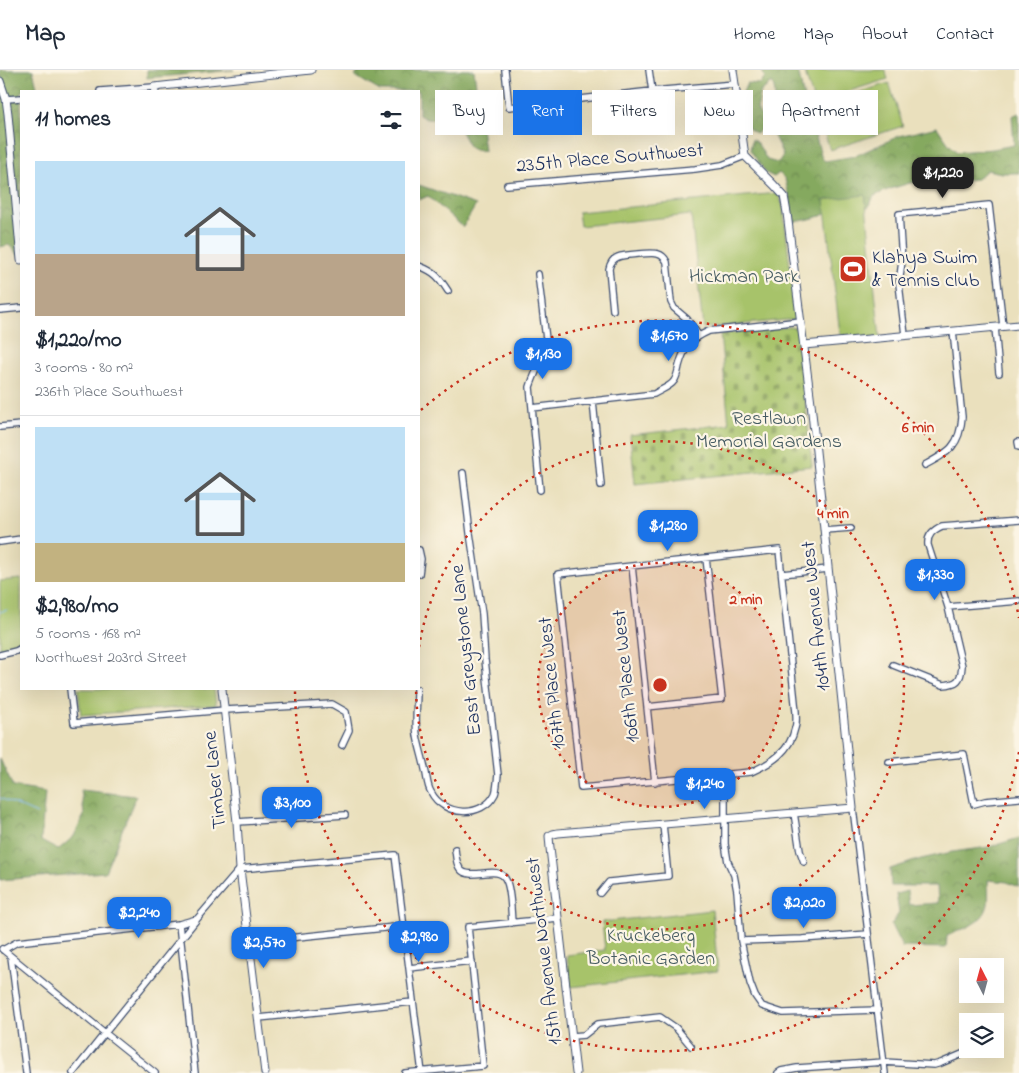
<!DOCTYPE html>
<meta charset="utf-8">
<style>
body{margin:0;font-family:"Indie Flower",sans-serif;background:#f2f2f3;color:#1f2937;height:100vh;display:flex;flex-direction:column;font-size:19px;white-space:nowrap}
*{box-sizing:border-box;margin:0}
p{font-size:16px;color:#747a83}
.icon{flex:none;width:28px;height:28px;fill:none;stroke:currentColor;stroke-width:2;stroke-linecap:round;stroke-linejoin:round}
.map{position:relative;flex:1;overflow:hidden}
.drawer{position:absolute;left:20px;top:20px;width:400px;height:600px;display:flex;flex-direction:column;background:#fff;border-radius:0px;box-shadow:0 5px 20px #0002}
.drawer>*{flex:none}
.banner{position:absolute;left:435px;top:20px;width:475px;height:45px;display:flex;gap:10px}
.needle{width:32px;rotate:354deg}
.buttons{position:absolute;left:959px;top:888px;display:grid;gap:10px}
.buttons a{display:grid;place-items:center;width:45px;height:45px;border-radius:0px;background:#fff;box-shadow:0 5px 20px #0002;font-size:25px}
.price{position:absolute;translate:-50% -42px;padding:0 11px;border-radius:10px;background:#1a73e8;color:#fff;font-size:16px;line-height:32px;filter:drop-shadow(0 1px 2px #0008)}
.price::after{content:'';position:absolute;left:50%;top:30px;width:15px;height:11px;margin-left:-8px;background:inherit;clip-path:polygon(0 0,100% 0,50% 100%)}
.price.current{background:#222;color:#fff}
ul{padding:0;list-style:none}
li{display:grid;align-content:center;gap:10px;height:265px;padding:0 15px}
li+li{border-top:1px solid #e0e1e3}
li span{display:grid;place-items:center;height:155px;border-radius:0px;color:#555}
li>.icon{margin-inline-start:auto}
span .icon{width:90px;height:90px;fill:#fffc;stroke-width:1}
li b{font-size:21px}
h2{display:flex;justify-content:space-between;align-items:center;height:60px;padding:0 15px;font-size:21px}
.chip{padding:0 18px;border-radius:0px;background:#fff;box-shadow:0 5px 20px #0002;font-size:18px;line-height:45px}
.chip.current{background:#1a73e8;color:#fff}
header{display:flex;align-items:center;gap:30px;box-sizing:border-box;height:70px;padding:0 25px;background:#fff;border-bottom:1px solid #e0e1e3}
header strong{font-size:24px}
nav{display:flex;gap:28px;margin-inline-start:auto;font-size:18px}
.map>svg:first-child{display:block}
.forest{fill:url(#forest-crowns);stroke:#506c5e}
.cemetery{fill:url(#cemetery-stones);stroke:#617964}
.green{fill:#a7c36a;stroke:#617964}
.water{fill:url(#water-ripples);stroke:#4c74a8}
.lines{fill:none;stroke-linecap:round;stroke-linejoin:round}
.stream{stroke:#7ebaf1;stroke-width:1}
.minor-casing{stroke:#3a4a6c;stroke-width:8}
.tertiary-casing{stroke:#3a4a6c;stroke-width:9}
.minor{stroke:#fff;stroke-width:5.5}
.tertiary{stroke:#fff;stroke-width:7}
.ring{fill:none;stroke:#c8321e;stroke-width:2.5;stroke-dasharray:2.5 5}
.labels{text-anchor:middle;dominant-baseline:central;stroke-width:4.5;stroke-linejoin:round;paint-order:stroke}
.street-label{font-size:20px;fill:#1b2f5e;stroke:#fcf5e5}
.poi-label{font-size:20px;fill:#1b2f5e;stroke:#fcf5e5;text-anchor:start}
.park-label{font-size:20px;fill:#455b62;stroke:#fcf5e5}
.centre{fill:#c8321e;stroke:#fcf5e5;stroke-width:2.5}
.ring-label{font-size:15px;text-anchor:middle;font-weight:bold;fill:#c8321e;stroke:#fcf5e5;stroke-width:4.5;stroke-linejoin:round;paint-order:stroke}
</style>
<header>
<strong>Map</strong>
<nav><a>Home</a><a>Map</a><a>About</a><a>Contact</a></nav>
</header>
<div class="map">
<svg width="1019" height="1003" viewBox="0 0 1019 1003">
<defs>
<pattern id="forest-crowns" width="20" height="18" patternUnits="userSpaceOnUse" patternTransform="scale(1.25)"><rect width="20" height="18" fill="#85a95e"/><path d="M2 6a3 3 0 1 1 6 0M12 15a3 3 0 1 1 6 0" fill="none" stroke="#6c8a51"/></pattern>
<pattern id="cemetery-stones" width="16" height="16" patternUnits="userSpaceOnUse" patternTransform="scale(1.25)"><rect width="16" height="16" fill="#a7c36a"/><path d="M2 7V4a2 2 0 0 1 4 0v3zM10 15v-3a2 2 0 0 1 4 0v3z" fill="#879f5a"/></pattern>
<pattern id="water-ripples" width="26" height="14" patternUnits="userSpaceOnUse" patternTransform="scale(1.25)"><rect width="26" height="14" fill="#7ebaf1"/><path d="M2 4q2-2 4 0t4 0M15 11q2-2 4 0t4 0" fill="none" stroke="#6698c6"/></pattern>
</defs>
<rect width="100%" height="100%" fill="#fcf5e5"/>
<filter id="ink" filterUnits="userSpaceOnUse"><feTurbulence type="fractalNoise" baseFrequency=".02" numOctaves="2"/><feDisplacementMap in="SourceGraphic" scale="10" xChannelSelector="R" yChannelSelector="G"/><feConvolveMatrix kernelMatrix="1 2 1 2 8 2 1 2 1" color-interpolation-filters="sRGB"/></filter>
<filter id="wash" filterUnits="userSpaceOnUse"><feTurbulence type="fractalNoise" baseFrequency=".0096" numOctaves="4" result="noise"/><feDisplacementMap in="SourceGraphic" scale="20" xChannelSelector="R" yChannelSelector="G"/><feGaussianBlur stdDeviation="1.12" result="paint"/><feColorMatrix in="noise" values="0 0 0 0 0 0 0 0 0 0 0 0 0 0 0 0 0 1.4 0 .05"/><feComposite in="paint" operator="in"/></filter>
<g filter="url(#wash)">
<rect width="100%" height="100%" fill="#eae0bd"/>
<!-- forest -->
<path class="forest" d="M0 0H33L38 21H21V188L9 175 0 177Z
M147 0H234L147 8Z
M360 0H474L484 81 470 78 455 51 426 49 419 45V21H380L355 6Z
M762 0H798L803 24 822 88 825 91 855 86 899 66 937 57 948 73 957 82 993 79 1014 75 1012 46 1019 43V103H1002L987 100 977 109 967 110 949 104 929 110 910 113 890 119 874 126 868 138 832 140 821 146 806 150 793 152 790 129 785 109 779 103 774 107 766 103 750 80 752 69 758 74 767 90 778 93 783 85 774 66 767 58C772 45 779 26 772 13L761 21 757 40 765 52 757 64 748 58 743 22 747 13 760 14 765 8Z
M419 115 476 135 463 157 428 126 419 130Z
M0 689 13 717 45 722 41 771 58 780 74 766 84 745 81 720 136 726 105 802 0 810Z
M1019 768V817L1007 812 988 810C988 818 989 826 988 834 985 853 962 859 947 866L946 878 902 877 891 855 899 843 896 824 907 821 909 835 938 833 937 816H891L890 799 921 789 952 782 989 777Z"/>
<!-- cemetery -->
<path class="cemetery" d="M790 257 795 258 798 261 812 396 635 414 630 365 729 354 720 264Z"/>
<!-- green -->
<path class="green" d="M804 0H885L888 9 814 32Z
M889 13 903 56 830 80 816 36Z
M778 123 783 136 796 249 703 258 691 145 580 156 578 142Z
M865 125 880 268 841 272 824 130Z
M21 509V571L19 574 0 579V511Z
M78 619H214L216 635 81 645Z
M712 840 718 901 571 917 567 885 605 880 602 852Z"/>
<!-- water -->
<path class="water" d="M861 190 862 201 847 202V203L845 204 844 192Z"/>
<g class="lines">
<!-- stream -->
<path class="stream" d="M0 542 7 540
M0 728 37 744"/>
</g>
</g>
<g filter="url(#ink)">
<g class="lines">
<defs>
<path id="minor" d="M505 0 509 37 652 21 735 14
M649 0 652 21
M100 21 154 17
M6 29 21 28
M507 115 695 99 722 95 745 86
M419 196C435 202 439 207 448 221
M538 204 546 269C544 288 536 299 530 317L540 420
M0 240 21 238
M613 240 609 199C610 194 613 189 618 187 623 185 653 182 658 184 662 185 665 188 667 192L671 232 674 238 687 249 699 266
M995 257 999 303
M905 265 899 214 902 191 899 144 989 135 1003 256
M593 331 601 415
M532 338 654 324C660 320 670 317 674 311 677 307 678 301 679 296 684 277 691 269 709 261L801 251
M0 357 21 355
M1018 372 1019 377
M925 395C949 382 960 376 962 347L953 261
M824 460 851 458
M0 472 21 469
M419 480 421 489 419 504
M779 480 796 642C796 647 797 653 795 658 790 682 771 693 751 702L581 718 558 504Z
M632 496 655 712
M782 504 828 499
M948 537 1019 531
M0 585 16 581 21 578
M893 595 943 615C957 614 961 611 962 596L948 537 928 475C927 465 933 460 942 456L1019 450
M70 619 74 653 225 640 332 634 346 642 349 660 342 675
M417 619C417 634 415 650 417 665 419 677 423 688 425 699 427 706 427 716 431 722 443 746 482 749 495 724 497 719 497 711 498 705L485 590 482 544 470 463 463 403
M647 637 722 629 706 488
M889 692 964 684 974 734 985 731 1019 728
M725 704V774L728 792 734 805 737 821 741 871 750 913 755 926 762 936 783 943 878 940
M853 738 885 1003
M794 743 800 781 804 792
M237 752 345 745
M455 779C456 786 456 796 462 801 473 810 499 794 506 810 511 819 511 842 512 853
M600 823 609 812 668 806 663 754
M179 854 195 1003
M741 871 802 869 868 864
M250 872 404 856
M2 879 105 963 73 1003
M3 880 17 872 179 854 197 849 240 799 395 785 422 1003
M11 887 26 1003
M409 898 472 891
M259 948 413 932
M572 966 584 965 598 954 660 947 676 958 691 976
M155 1003 105 963 197 849
M405 1003 483 996 468 857 558 848
M778 1003 781 1001 797 998 884 992 934 995 941 993 974 979"/>
<path id="tertiary" d="M0 11 6 29 8 44 21 190
M155 21 154 17 311 0
M804 275 1019 255
M222 619 237 752 240 799 265 1003
M576 1003 550 778 549 766 553 764 558 763 853 738 811 333 787 143 784 126 774 115 745 86 733 0"/>
</defs>
<!-- minor casing -->
<use href="#minor" class="minor-casing"/>
<!-- tertiary casing -->
<use href="#tertiary" class="tertiary-casing"/>
<!-- minor -->
<use href="#minor" class="minor"/>
<!-- tertiary -->
<use href="#tertiary" class="tertiary"/>
</g>
</g>
<!-- distance rings -->
<circle cx="660" cy="615" r="122" fill="#c8321e" fill-opacity=".12"/>
<g class="ring">
<circle cx="660" cy="615" r="122"/>
<path d="M419 577A244 244 0 1 1 416 619"/>
<path d="M1019 682A365 365 0 0 1 295 621M421 340A365 365 0 0 1 1019 548"/>
</g>
<!-- icons -->
<defs>
<symbol id="stadium-square" viewBox="-11 -11 22 22"><rect x="-9" y="-9" width="18" height="18" rx="4" fill="#c8321e" stroke="#fcf5e5"/><path d="M0-5a6.5 5 0 1 0 0 10a6.5 5 0 1 0 0-10ZM-3.5-1.8h7v3.6h-7Z" fill="#fff"/></symbol>
</defs>
<g fill-rule="evenodd">
<use href="#stadium-square" x="837" y="183" width="32" height="32"/>
</g>
<g class="labels">
<!-- street labels -->
<g class="street-label">
<text transform="translate(610 89) rotate(-5)">235th Place Southwest</text>
<text transform="translate(817 546) rotate(-96)">104th Avenue West</text>
<text transform="translate(467 580) rotate(-96)">East Greystone Lane</text>
<text transform="translate(627 606) rotate(-96)">106th Place West</text>
<text transform="translate(553 613) rotate(-96)">107th Place West</text>
<text transform="translate(216 710) rotate(-96)">Timber Lane</text>
<text transform="translate(545 881) rotate(-97)">15th Avenue Northwest</text>
</g>
<!-- poi labels -->
<g class="poi-label">
<text x="872" y="188">Klahya Swim<tspan x="872" dy="23">&amp; Tennis club</tspan></text>
</g>
<!-- park labels -->
<g class="park-label">
<text x="744" y="207">Hickman Park</text>
<text x="769" y="349">Restlawn<tspan x="769" dy="23">Memorial Gardens</tspan></text>
<text x="651" y="866">Kruckeberg<tspan x="651" dy="23">Botanic Garden</tspan></text>
</g>
</g>
<circle cx="660" cy="615" r="8" class="centre"/>
<g class="ring-label">
<text x="918" y="362">6 min</text>
<text x="833" y="448">4 min</text>
<text x="746" y="534">2 min</text>
</g>
</svg>
<div class="buttons">
<a><svg class="needle" viewBox="-14 -14 28 28"><path d="M0-13l5 13h-10z" fill="#e53935"/><path d="M0 13l5-13h-10z" fill="#747a83"/></svg></a>
<a><svg class="icon" aria-label="layers" viewBox="0 0 24 24"><path d="M12 4l9 5-9 5-9-5zM3 14l9 5 9-5"/></svg></a>
</div>
<b class="price current" style="left:943px;top:129px">$1,220</b>
<b class="price" style="left:669px;top:292px">$1,670</b>
<b class="price" style="left:543px;top:310px">$1,130</b>
<b class="price" style="left:668px;top:482px">$1,280</b>
<b class="price" style="left:935px;top:531px">$1,330</b>
<b class="price" style="left:705px;top:740px">$1,240</b>
<b class="price" style="left:292px;top:759px">$3,100</b>
<b class="price" style="left:804px;top:859px">$2,020</b>
<b class="price" style="left:139px;top:869px">$2,240</b>
<b class="price" style="left:419px;top:893px">$2,980</b>
<b class="price" style="left:264px;top:899px">$2,570</b>
<div class="banner">
<a class="chip">Buy</a>
<a class="chip current">Rent</a>
<a class="chip">Filters</a>
<a class="chip">New</a>
<a class="chip">Apartment</a>
</div>
<section class="drawer">
<h2>11 homes<svg class="icon" aria-label="filters" viewBox="0 0 24 24"><path d="M4 7h16M4 17h16"/><circle cx="9" cy="7" r="2"/><circle cx="15" cy="17" r="2"/></svg></h2>
<ul>
<li><span style="background:linear-gradient(#bfe0f5 60%,#b9a48a 0)"><svg class="icon" aria-label="home" viewBox="0 0 24 24"><path d="M3 11l9-7 9 7M6 9v11h12V9"/></svg></span><div><b>$1,220/mo</b><p>3 rooms · 80 m²</p><p>236th Place Southwest</p></div></li>
<li><span style="background:linear-gradient(#bfe0f5 75%,#c2b280 0)"><svg class="icon" aria-label="home" viewBox="0 0 24 24"><path d="M3 11l9-7 9 7M6 9v11h12V9"/></svg></span><div><b>$2,980/mo</b><p>5 rooms · 168 m²</p><p>Northwest 203rd Street</p></div></li>
</ul>
</section>
</div>
